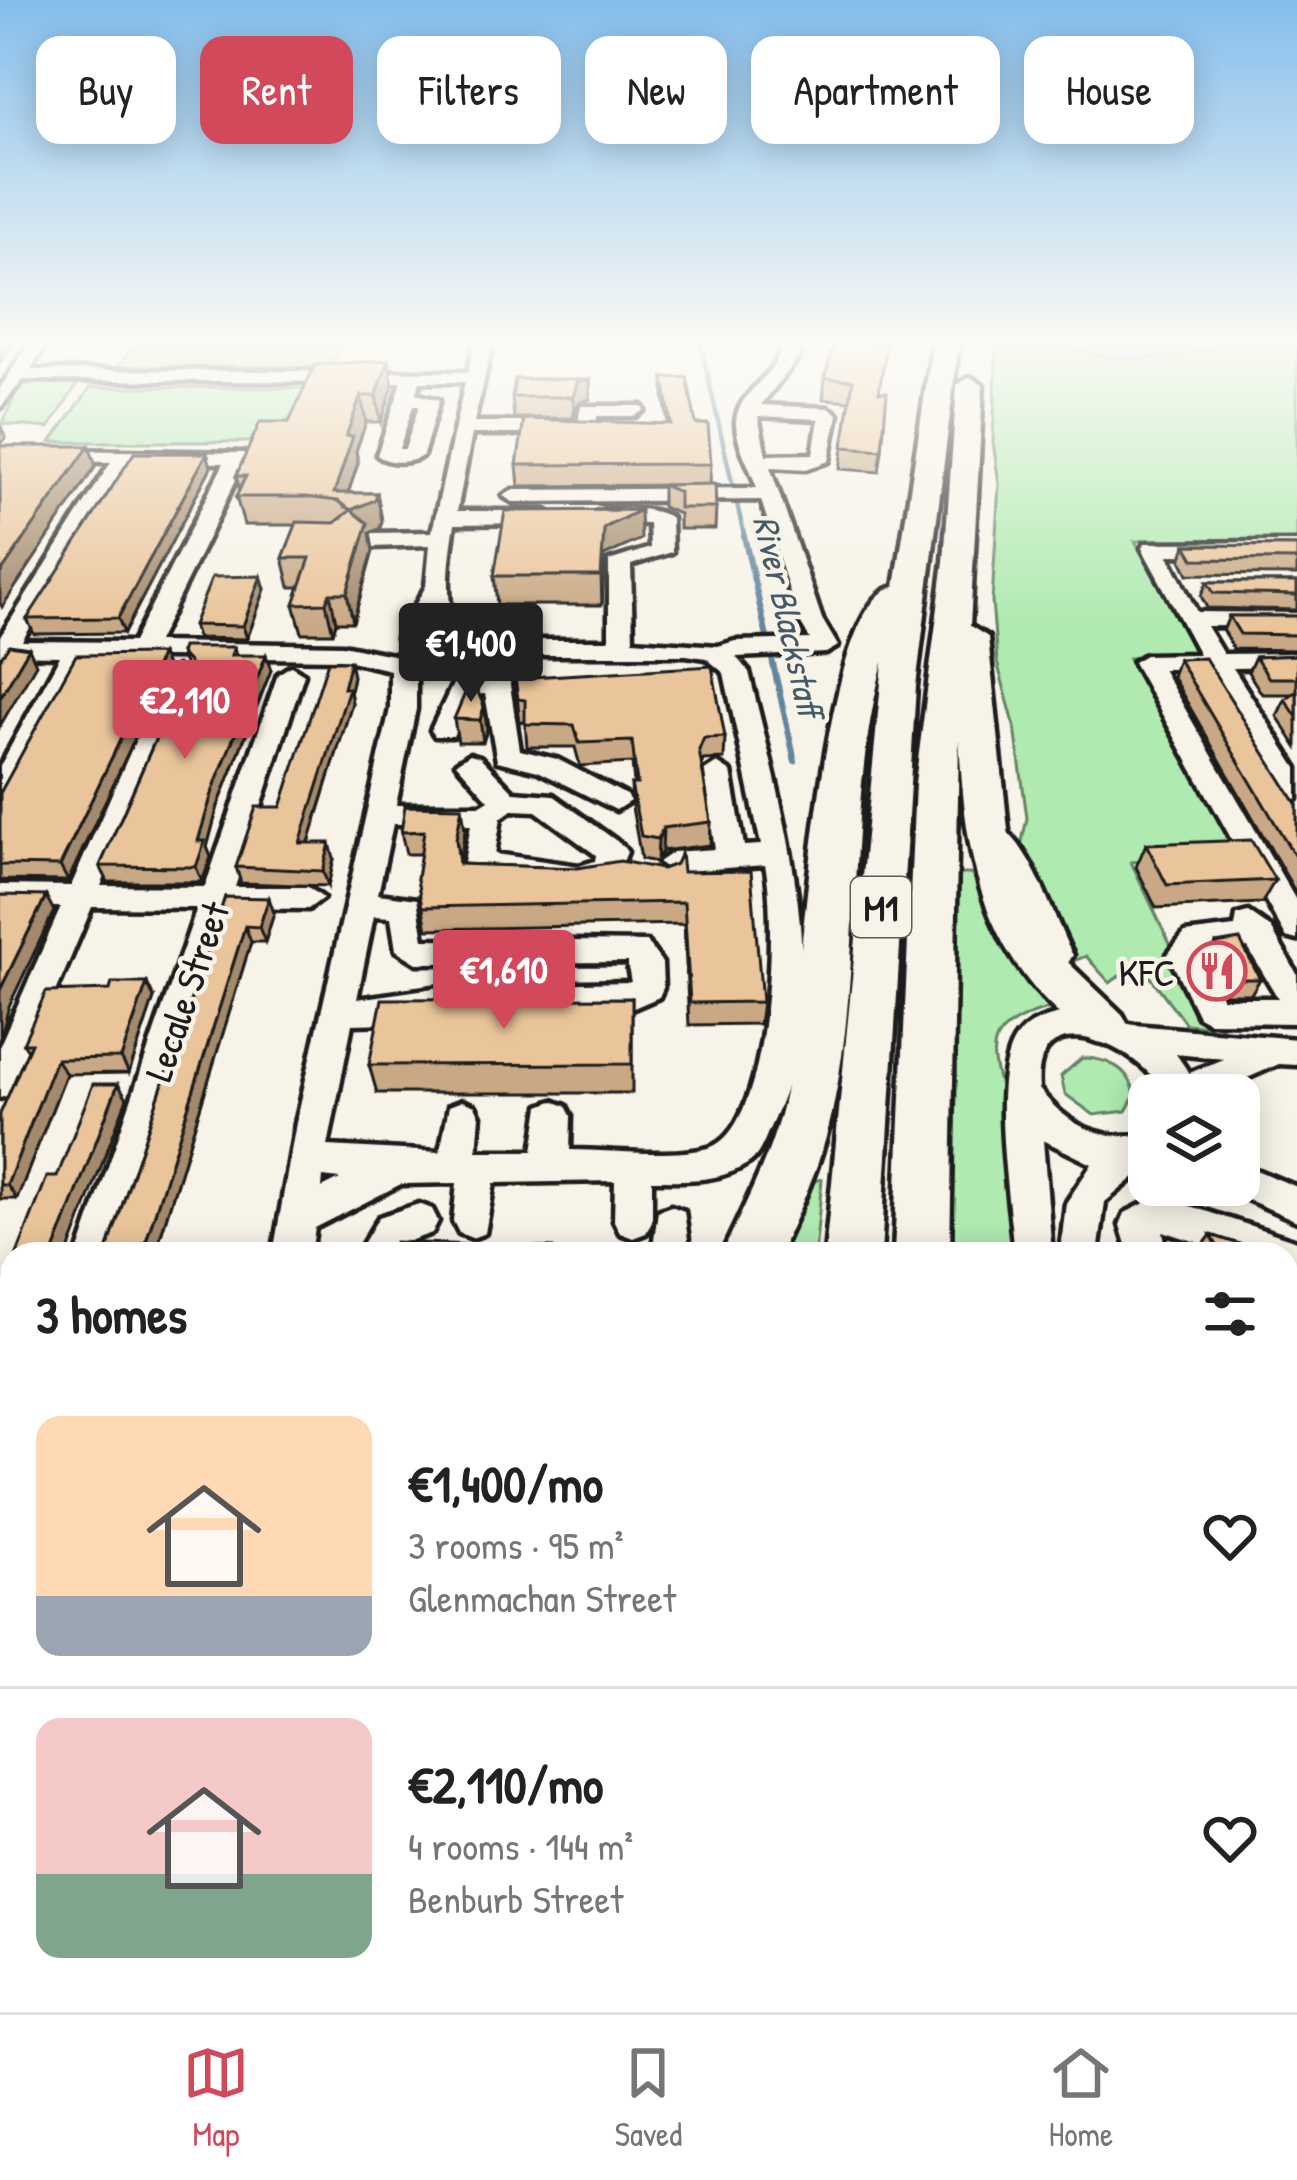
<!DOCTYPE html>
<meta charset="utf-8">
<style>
body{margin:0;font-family:"Patrick Hand",sans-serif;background:#f2f2f2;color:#222;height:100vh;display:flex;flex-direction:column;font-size:45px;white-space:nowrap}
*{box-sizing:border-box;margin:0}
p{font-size:39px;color:#767676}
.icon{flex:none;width:66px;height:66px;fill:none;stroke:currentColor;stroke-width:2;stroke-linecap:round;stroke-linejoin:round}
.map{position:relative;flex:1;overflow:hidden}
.drawer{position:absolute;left:0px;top:1242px;width:1299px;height:771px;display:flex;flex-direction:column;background:#fff;border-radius:36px 36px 0 0;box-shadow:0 6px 30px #0003}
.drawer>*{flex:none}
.guide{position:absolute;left:36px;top:36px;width:1227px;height:108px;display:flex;gap:24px}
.tools{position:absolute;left:1128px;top:1074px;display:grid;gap:24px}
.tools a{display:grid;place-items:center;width:132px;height:132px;border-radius:24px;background:#fff;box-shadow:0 6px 30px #0003;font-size:60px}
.price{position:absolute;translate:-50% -102px;padding:0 27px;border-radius:12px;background:#d1495b;color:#fff;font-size:39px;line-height:78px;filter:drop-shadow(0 3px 6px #0008)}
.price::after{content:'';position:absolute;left:50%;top:72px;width:36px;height:27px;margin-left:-18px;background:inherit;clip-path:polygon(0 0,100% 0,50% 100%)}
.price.selected{background:#222;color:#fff}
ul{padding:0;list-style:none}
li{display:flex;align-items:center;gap:36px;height:300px;padding:0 36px}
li+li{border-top:3px solid #e0e0e0}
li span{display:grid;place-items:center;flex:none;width:336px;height:240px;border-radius:24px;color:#555}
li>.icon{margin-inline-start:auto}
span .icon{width:144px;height:144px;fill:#fffc;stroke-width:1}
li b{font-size:51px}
h2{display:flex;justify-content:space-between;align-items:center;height:144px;padding:0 36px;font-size:51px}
.tag{padding:0 42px;border-radius:24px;background:#fff;box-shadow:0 6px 30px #0003;font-size:42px;line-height:108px}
.tag.selected{background:#d1495b;color:#fff}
.tab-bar{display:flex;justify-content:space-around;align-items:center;height:168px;border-top:3px solid #e0e0e0;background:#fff;font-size:33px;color:#767676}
.tab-bar a{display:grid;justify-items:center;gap:6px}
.tab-bar .selected{color:#d1495b}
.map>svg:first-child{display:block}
.green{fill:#afeab0;stroke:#668366;stroke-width:3}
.water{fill:#92cdf2;stroke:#63869c;stroke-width:3}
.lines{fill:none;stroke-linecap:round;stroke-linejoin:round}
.stream-far2{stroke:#63869c;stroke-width:4.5}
.stream-far1{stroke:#63869c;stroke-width:6}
.stream{stroke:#63869c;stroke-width:12}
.highway-tunnel{stroke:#d6d3c9;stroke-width:74;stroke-dasharray:74 36;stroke-linecap:butt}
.minor-casing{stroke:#1c1c1c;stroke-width:9}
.highway-casing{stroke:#1c1c1c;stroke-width:9}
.minor{fill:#f7f3e8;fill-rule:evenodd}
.highway{fill:#f7f3e8;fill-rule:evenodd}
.wall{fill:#c9a985;stroke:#1c1c1c;stroke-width:3}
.shaded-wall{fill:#a48a6c;stroke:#1c1c1c;stroke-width:3}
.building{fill:#eac59b;stroke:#1c1c1c;stroke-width:3}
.labels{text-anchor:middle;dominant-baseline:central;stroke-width:9;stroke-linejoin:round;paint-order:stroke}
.far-water-label{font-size:36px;font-style:italic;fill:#455a67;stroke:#f7f3e8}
.shield{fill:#f7f3e8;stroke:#5e5c59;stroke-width:3}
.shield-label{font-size:36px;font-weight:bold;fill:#1c1c1c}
.poi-label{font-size:39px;fill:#1c1c1c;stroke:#f7f3e8;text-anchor:end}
.street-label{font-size:39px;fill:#1c1c1c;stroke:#f7f3e8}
</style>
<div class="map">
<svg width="1297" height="2012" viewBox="0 0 1297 2012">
<rect width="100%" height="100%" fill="#f7f3e8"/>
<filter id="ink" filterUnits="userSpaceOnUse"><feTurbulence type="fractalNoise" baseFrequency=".00833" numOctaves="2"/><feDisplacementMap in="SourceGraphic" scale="24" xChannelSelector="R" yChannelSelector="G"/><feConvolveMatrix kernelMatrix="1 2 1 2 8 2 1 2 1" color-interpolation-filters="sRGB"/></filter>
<g filter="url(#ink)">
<!-- green -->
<path class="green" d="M136 342H342L331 367 118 366Z
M997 342H1297V541H1135L1199 658H1129L1245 856 1131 862 1209 1026 1186 1024 1146 971H1126L1110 983 1086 956 1071 962 1053 937 1024 867 1021 846 1027 818 1015 727 997 662 992 601 999 484 993 442Z
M28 382H79L49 428 2 424 17 391Z
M91 387 310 388 286 442H51Z
M955 874H979L999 936 1054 1007C954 1034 1008 1070 1009 1136 1009 1151 1004 1167 1005 1182 1007 1209 1016 1229 1020 1254H953Z
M1082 1058C1107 1058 1130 1068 1135 1095L1126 1111 1094 1115 1065 1094 1061 1076Z
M822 1179 815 1254H780L814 1181Z"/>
<!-- water -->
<path class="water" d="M1052 342H1230C1173 364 1110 364 1052 342Z"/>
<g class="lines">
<!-- stream-far2 -->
<path class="stream-far2" d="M700 342 745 539"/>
<!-- stream-far1 -->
<path class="stream-far1" d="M744 536 795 761"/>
<!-- stream -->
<path class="stream" d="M1287 1549 1297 1554"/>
<!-- highway-tunnel -->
<path class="highway-tunnel" d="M733 2012 735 2001
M831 2012 833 2001"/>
<defs>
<path id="minor" d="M30 342H48L30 370 468 372 475 342H493L474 422H578L581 406H642L644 410 635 416H597V428L587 434H472L457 511H546L557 517 546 523 455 524C449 562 443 605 460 640H609V561L650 548 649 524 598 523 587 517C604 505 654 506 671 518L672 552 631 565 633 640 718 646 735 641 810 639 798 619 761 500 513 502 503 496 513 490 757 488C751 469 736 443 736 423 737 390 781 375 781 342H799V357L761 405 829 408 838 414 829 461 806 469 770 467 822 619 838 646 826 653 736 657 749 672C782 809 837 987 772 1123 766 1135 761 1154 750 1162 719 1183 688 1180 652 1180V1221L646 1233 633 1238 620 1233 614 1221 615 1181 494 1183 485 1233 472 1238 459 1233 453 1221 457 1183 401 1184 315 1228 311 1254H273L296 1123 390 709V670L342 659 84 656 14 792 0 801V766L60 656 0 655V637L111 462 0 461V449L244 453 247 457 157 642 342 645 418 660 434 656 439 647 428 624 418 643H400L397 638 426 586 430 545 372 547 361 540 372 533 432 532 465 382H420L416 394 439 400 423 455C413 464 387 464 377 455L402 382 23 380 0 408V388ZM413 406H419L405 449H399ZM758 416 819 419 813 454 766 455ZM131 462 224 463 133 642 22 641ZM459 654H487L485 679 453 684 431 730 435 736H453L472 695 485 694 497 761 538 771 616 810 630 801 626 795 557 759 520 750 510 685 512 655H686L706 658 724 673 761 845 744 846 731 772 717 763 703 772 715 849 673 852 658 862 673 872 765 865C777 918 771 1132 708 1148 672 1158 609 1150 570 1150L571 1116 566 1106 553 1101 540 1106 533 1151H477L480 1116 475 1106 462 1101 449 1106 440 1152 328 1146 352 1024 394 1023 448 1010H629L659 997 663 988 662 963 647 942 424 939 417 899 378 894 393 824H471L464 862 479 872 580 886 618 874 627 852 622 845 553 795 514 792 480 757 470 754 456 763 489 800 481 805H396L416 709V675L452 666ZM512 810 536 811 596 855 595 861 579 866 495 854 501 818ZM374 916 391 917 396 950 417 963 627 962 631 982 448 986 357 999ZM323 1177 340 1179 322 1188Z
M1297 542V556L1168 555 1197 612 1297 613V627L1206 626 1223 654 1297 653V667L1233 668 1297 768V799L1287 796 1208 669H1162L1297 902V940L1286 937 1133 662 1145 655 1199 654 1142 548 1145 543Z
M291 666 304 674 235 887H308L323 898 308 909 228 908 116 1254H78L197 908 92 907 17 1084 12 1094 0 1098V1045L61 907H0V885L71 886 164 676 177 668 190 676 101 886 205 887 278 674Z
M997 827C1029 836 1056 925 1073 955L1068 963H1046C1022 922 1009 877 983 837Z
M1248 912 1271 928 1297 974V1023L1209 1022 1198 1016 1168 954 1185 933 1235 927 1237 915ZM1248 948 1278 998H1222L1201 956Z
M1070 1011 1134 1025 1297 1039V1065L1279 1064 1209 1095H1165C1141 1045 1031 998 1039 1089 1068 1126 1101 1143 1149 1133V1165L1105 1202 1098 1254H1060L1066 1203 1092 1164 1043 1140 1052 1254H1014C1010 1202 989 1083 1014 1041 1027 1020 1049 1017 1070 1011ZM1176 1054 1224 1059 1189 1073Z
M1239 1163 1297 1187V1221L1226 1190 1223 1185H1239Z
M1159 1196 1297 1241V1267L1287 1271V1254H1233L1163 1231 1167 1254H1129L1120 1225 1125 1213Z
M419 1204 432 1209 438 1221 432 1233 406 1242 398 1254H357L379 1217Z
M671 1206 684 1211 690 1254H652L658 1211Z
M0 1372H12V1414H0Z
M12 1488V1564L0 1569V1492Z
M12 1954V2001H32L22 2012H0V1959Z
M449 2001H533L529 2012H445Z
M892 2001H948L947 2012H891Z
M985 2001H1042L1046 2012H989Z"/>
<path id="highway" d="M933 342H959L916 686 881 1254H825L883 662C844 809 864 960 833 1108 823 1159 801 1207 779 1254H722C746 1201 774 1151 785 1093 801 1017 816 598 895 587Z
M970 377 983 385 970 626 988 637 1008 830 1025 902 1051 946 1122 1014 1129 1027 1122 1040C1093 1050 1079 1033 1059 1014 977 938 965 846 959 739L950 1254H894L915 783 944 561 957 385Z
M534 2001H616V2012H534Z"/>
</defs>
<!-- minor casing -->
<use href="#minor" class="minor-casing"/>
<!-- highway casing -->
<use href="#highway" class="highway-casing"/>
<!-- minor -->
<use href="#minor" class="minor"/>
<!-- highway -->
<use href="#highway" class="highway"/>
</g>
<!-- wall -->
<path class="wall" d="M723 342H773L723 344Z
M834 342 879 392 882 450 879 472 840 469 850 401 823 399 825 378Z
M315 365 393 386 381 422H366L356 451 358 463 348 493H377L382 521 380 528 370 533 373 551 353 622H336L333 633H302L294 604 300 587H290L283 558 296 525H244L236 497 240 490 236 476 289 422Z
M664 378 696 424 711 464 710 484 716 508 715 529H679V514L662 507V485H698L519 486 517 465 668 424 664 397Z
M590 379V399L578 403 574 418H514L512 397Z
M207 453 211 467 124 633 34 634 27 619Z
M641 539 604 556 602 605H497L494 576Z
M1186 545 1297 546V575L1188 574 1181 560Z
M261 576 265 589 247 639 197 638 193 625Z
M1207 582H1297V610L1207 608 1201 596Z
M1229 616H1297V650L1233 649 1223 631Z
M234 647 236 655 271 670 218 806 207 847 211 857 202 882H108L100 866 186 669 180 653Z
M1297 655V747L1277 716 1285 699 1293 694H1262L1248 672 1255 657Z
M1178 659 1297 805V895L1172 676Z
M167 669 68 881 0 880V793Z
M353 676 350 691 352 703 309 843 334 859 328 886 241 883 236 867 281 807Z
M515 678 725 737 724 759 703 760 702 764 711 822 710 845 662 851 657 862 641 859 632 807 631 784H634L632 763 580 766 575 747H527L525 722H520Z
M484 707 487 729 483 742H458L454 719Z
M465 830 460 864 683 872 762 1002 759 1024 689 1025 684 924 427 929 417 879 421 854H406L401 832Z
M1146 844 1275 880 1262 903 1156 908 1136 867Z
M225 897 274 913 265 942H251L155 1254H106Z
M1216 944 1260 979 1251 994H1225L1208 959Z
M154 998 129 1073 66 1074 17 1199H0V1114L28 1050 23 1043Z
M632 998V1093H377L369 1065Z
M1211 1235 1242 1245 1271 1254H1205L1201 1248Z
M12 1266V1363H0V1295Z
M12 1546V1722H9L4 1737H0V1583Z"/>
<!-- shaded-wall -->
<path class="shaded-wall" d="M0 342H14L0 362Z
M389 360 393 386 381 422 376 396Z
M590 379V399L578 403 574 418 573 397 577 382Z
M361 396 366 422 356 451 358 463 344 506 334 493 346 436Z
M0 425 6 438 0 445Z
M89 446 96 466 2 607 0 603V574Z
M207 453 211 467 124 633 118 618Z
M377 493 382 521 380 528 370 533 373 551 353 622 347 593 351 510Z
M640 510 641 539 604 556 602 605 601 576 604 528Z
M261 576 265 589 247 639 243 626Z
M330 593 336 622 333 633 326 603Z
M29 648 36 664 0 726V698Z
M161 654 167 669 68 881 60 866Z
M266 655 271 670 218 806 207 847 211 857 202 882 196 867 198 841 213 790Z
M350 661 353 676 350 691 352 703 304 858 300 843Z
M484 707 487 729 483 742 480 720Z
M462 807 465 830 460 861 456 839Z
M663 828 662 851 657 862 658 839Z
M330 843 334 859 328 886 323 871Z
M46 896 54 911 9 1006 0 1041V990Z
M269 898 274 913 265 942 259 927Z
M245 926 251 942 155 1254H142Z
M147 983 154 998 129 1073 121 1058Z
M56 1059 66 1074 17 1199 7 1185Z
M118 1084 127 1098 68 1254H53Z
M12 1326V1360L3 1351Z
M0 1718 9 1722 4 1737 0 1735Z"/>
<!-- building -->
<path class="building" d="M834 342H887L879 392H887L882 450 843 447 853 380 825 378Z
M389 360 376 396H361L346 436H353L334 493H377L375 500 351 510 368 523 347 593H330L326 603 294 604 310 558H283L297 522 335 523 351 510 338 501 306 497H236L246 476H236L260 422H289L315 365Z
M687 377 696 424H708L711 464 517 465 524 419 671 424 664 378Z
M515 379H590L577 382 573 397H512Z
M0 446H89L0 574Z
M134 453H207L118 618 27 619Z
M715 484 716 508H679V492L662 485Z
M640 510 604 528 601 576H494L505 511Z
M1186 545 1297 546V560L1194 559Z
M261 576 243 626 193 625 212 577Z
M1207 582H1297V595L1214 593Z
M1229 616H1297V635L1240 634Z
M9 645 29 648 0 698V659Z
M182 647H234L231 655H266L213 790 198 841H205L196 867 100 866 189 663 180 653Z
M161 654 60 866 0 865V793L76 655Z
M1297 655V678H1269L1255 657Z
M1205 658 1297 805V860L1178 659Z
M328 661H350L343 688H349L300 843H330L323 871 236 867 256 807H281Z
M712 666 725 737 704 738 699 750 711 822 663 828 658 839 641 836 631 784H637L632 741 579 743 574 725 525 724V700L518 699 515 678Z
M472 677 484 707 480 720 454 719Z
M1297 691V717L1285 699Z
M405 806 462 807 456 839 459 864 578 868 620 861 662 869 676 864 681 853 683 872 751 871 762 1002 690 1003 684 902 422 907 417 879 424 831 401 832Z
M1251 840 1275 880 1167 885 1146 844Z
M0 895 46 896 0 990Z
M225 897 269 898 259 927 245 926 142 1254H106Z
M1240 940 1260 979H1233L1216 944Z
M112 983H147L121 1058 56 1059 7 1185H0V1114L31 1043H23L46 992 110 990Z
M632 998V1064L369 1065 382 999Z
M93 1084H118L53 1254H17L47 1177H57Z
M1211 1235 1242 1245H1272L1271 1254H1222Z
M395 1242 553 1248 554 1254H393Z
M12 1266V1326L3 1351H0V1295Z
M12 1546V1708L9 1716H0V1583Z"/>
</g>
<!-- sky -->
<linearGradient id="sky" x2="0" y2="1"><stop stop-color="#85beec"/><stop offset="0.55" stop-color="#fbfaf5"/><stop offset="1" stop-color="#fbfaf5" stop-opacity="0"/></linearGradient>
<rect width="1297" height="624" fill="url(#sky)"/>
<!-- icons -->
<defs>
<symbol id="restaurant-ring" viewBox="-11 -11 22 22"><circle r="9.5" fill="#f7f3e8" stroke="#d1495b" stroke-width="1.5"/><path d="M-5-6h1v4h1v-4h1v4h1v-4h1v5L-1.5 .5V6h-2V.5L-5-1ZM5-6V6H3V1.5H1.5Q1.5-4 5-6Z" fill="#d1495b"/></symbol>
</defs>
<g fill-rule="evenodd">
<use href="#restaurant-ring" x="1184" y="938" width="66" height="66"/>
</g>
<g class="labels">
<!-- far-water labels -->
<g class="far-water-label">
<text transform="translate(789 616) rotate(77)">River Blackstaff</text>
</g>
<!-- shield labels -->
<rect class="shield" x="851" y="877" width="60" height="60" rx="9"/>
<g class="shield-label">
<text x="881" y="907">M1</text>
</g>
<!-- poi labels -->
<g class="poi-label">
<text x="1175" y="971">KFC</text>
</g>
<!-- street labels -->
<g class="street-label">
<text transform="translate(186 991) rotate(-71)">Lecale Street</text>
</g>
</g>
</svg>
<div class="tools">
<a><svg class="icon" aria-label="layers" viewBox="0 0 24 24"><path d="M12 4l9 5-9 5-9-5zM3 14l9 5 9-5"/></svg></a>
</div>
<b class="price selected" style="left:471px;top:705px">€1,400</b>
<b class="price" style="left:185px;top:762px">€2,110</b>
<b class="price" style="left:504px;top:1032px">€1,610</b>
<div class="guide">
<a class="tag">Buy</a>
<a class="tag selected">Rent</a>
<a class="tag">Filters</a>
<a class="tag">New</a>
<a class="tag">Apartment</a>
<a class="tag">House</a>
</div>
<section class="drawer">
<h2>3 homes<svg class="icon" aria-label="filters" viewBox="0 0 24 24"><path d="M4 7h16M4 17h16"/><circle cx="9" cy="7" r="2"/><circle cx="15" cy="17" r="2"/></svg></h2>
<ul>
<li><span style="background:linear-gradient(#ffd9b3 75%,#9aa5b1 0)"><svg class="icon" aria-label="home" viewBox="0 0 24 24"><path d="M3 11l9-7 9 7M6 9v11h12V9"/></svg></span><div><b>€1,400/mo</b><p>3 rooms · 95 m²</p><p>Glenmachan Street</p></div><svg class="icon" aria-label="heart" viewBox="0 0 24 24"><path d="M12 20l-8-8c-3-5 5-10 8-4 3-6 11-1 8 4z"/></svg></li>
<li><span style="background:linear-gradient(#f6c9c9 65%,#7fa58c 0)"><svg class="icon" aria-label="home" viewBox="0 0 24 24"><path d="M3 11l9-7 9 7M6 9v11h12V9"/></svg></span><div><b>€2,110/mo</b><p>4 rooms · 144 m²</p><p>Benburb Street</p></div><svg class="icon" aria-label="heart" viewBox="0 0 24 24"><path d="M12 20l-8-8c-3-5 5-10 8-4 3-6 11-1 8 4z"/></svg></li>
</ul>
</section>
</div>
<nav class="tab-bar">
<a class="selected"><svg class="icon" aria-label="map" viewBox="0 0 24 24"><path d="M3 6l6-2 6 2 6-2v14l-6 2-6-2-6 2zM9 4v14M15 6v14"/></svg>Map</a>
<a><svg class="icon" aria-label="saved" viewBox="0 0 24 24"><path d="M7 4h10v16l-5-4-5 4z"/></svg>Saved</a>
<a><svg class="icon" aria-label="home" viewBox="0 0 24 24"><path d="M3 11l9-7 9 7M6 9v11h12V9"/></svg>Home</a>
</nav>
